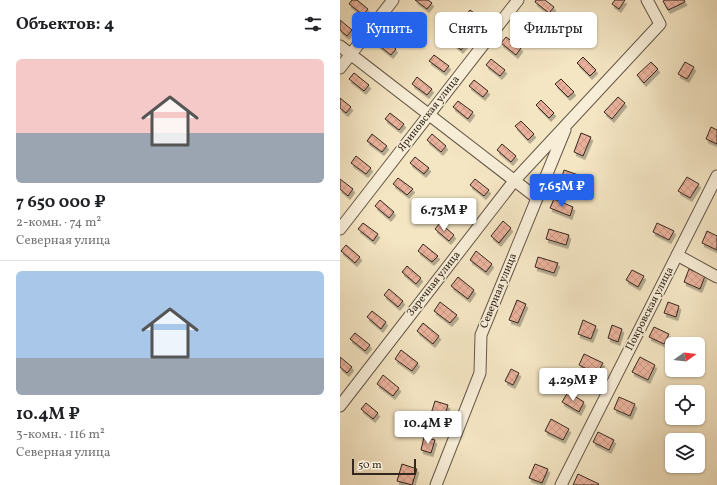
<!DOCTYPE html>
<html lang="ru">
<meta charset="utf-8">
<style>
body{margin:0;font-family:Vollkorn,serif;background:#f6f6f6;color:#202124;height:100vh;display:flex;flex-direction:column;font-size:15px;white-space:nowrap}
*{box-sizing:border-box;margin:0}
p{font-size:13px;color:#757577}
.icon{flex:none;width:22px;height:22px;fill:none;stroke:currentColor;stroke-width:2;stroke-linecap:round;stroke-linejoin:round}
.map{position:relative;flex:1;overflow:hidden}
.sheet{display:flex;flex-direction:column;background:#fff;width:340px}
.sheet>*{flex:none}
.guide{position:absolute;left:12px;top:12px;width:305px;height:36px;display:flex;gap:8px}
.needle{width:26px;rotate:76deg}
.buttons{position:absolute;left:325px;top:337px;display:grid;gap:8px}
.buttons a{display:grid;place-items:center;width:40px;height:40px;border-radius:6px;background:#fff;box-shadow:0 1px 3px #0004;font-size:20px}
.scale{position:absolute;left:12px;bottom:10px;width:64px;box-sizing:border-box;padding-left:4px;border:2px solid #34281e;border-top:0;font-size:11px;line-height:14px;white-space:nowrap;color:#34281e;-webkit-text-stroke:3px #f8eed8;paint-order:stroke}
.price{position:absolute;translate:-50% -34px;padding:0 9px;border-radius:4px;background:#fff;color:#222;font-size:13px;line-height:26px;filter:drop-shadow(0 1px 2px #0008)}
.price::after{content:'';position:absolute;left:50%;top:24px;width:12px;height:9px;margin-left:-6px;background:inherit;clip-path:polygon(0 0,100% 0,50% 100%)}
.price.active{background:#2563eb;color:#fff}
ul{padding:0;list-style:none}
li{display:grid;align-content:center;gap:8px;height:212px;padding:0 16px}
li+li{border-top:1px solid #e0e0e0}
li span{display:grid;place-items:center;height:124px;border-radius:6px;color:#555}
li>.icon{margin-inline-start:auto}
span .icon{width:72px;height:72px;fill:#fffc;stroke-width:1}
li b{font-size:17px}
h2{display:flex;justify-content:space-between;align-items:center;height:48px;padding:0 16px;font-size:17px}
.tag{padding:0 14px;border-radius:6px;background:#fff;box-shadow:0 1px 3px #0004;font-size:14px;line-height:36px}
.tag.active{background:#2563eb;color:#fff}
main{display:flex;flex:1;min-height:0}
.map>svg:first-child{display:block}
.building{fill:url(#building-cross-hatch);stroke:#34281e;filter:url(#shadow)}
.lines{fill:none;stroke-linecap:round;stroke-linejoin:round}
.minor-casing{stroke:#645747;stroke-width:13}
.minor{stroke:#f8eed8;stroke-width:11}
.labels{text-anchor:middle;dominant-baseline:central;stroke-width:3;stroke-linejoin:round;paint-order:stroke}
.street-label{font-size:11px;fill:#34281e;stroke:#f8eed8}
</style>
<main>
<section class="sheet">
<h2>Объектов: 4<svg class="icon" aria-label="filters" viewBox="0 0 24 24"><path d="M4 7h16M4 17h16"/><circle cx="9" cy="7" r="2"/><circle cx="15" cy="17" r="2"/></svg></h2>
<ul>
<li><span style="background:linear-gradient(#f6c9c9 60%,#9aa5b1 0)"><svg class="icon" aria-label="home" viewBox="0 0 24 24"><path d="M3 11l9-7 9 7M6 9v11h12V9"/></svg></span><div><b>7 650 000 ₽</b><p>2-комн. · 74 m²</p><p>Северная улица</p></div></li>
<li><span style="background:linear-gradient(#a9c7e8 70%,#9aa5b1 0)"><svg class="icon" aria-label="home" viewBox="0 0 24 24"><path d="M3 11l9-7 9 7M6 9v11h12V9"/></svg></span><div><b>10.4M ₽</b><p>3-комн. · 116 m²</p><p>Северная улица</p></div></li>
</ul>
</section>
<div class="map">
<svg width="377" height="485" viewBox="0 0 377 485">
<defs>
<pattern id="building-cross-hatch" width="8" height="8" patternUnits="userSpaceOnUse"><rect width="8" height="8" fill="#eab29c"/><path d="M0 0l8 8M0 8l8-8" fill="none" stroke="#c99986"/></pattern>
<filter id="shadow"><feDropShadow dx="2" dy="3.5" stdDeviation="0" flood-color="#0004"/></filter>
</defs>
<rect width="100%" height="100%" fill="#f4e5c3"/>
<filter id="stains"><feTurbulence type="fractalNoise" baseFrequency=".005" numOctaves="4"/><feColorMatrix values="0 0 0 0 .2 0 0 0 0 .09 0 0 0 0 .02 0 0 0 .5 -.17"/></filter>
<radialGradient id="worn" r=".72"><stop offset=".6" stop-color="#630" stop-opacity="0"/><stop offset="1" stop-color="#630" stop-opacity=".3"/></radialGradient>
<!-- building -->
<path class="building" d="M12 0H17L28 9 23 15 9 4Z
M75 0H88L92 3 87 9Z
M196 0H205L214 7 209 13 195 2Z
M275 0H285L279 9 272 4Z
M325 0H344L345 2 328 10 323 1Z
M130 10 145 21 140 27 125 16Z
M59 15 74 26 69 33 55 21Z
M183 17 198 28 193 34 178 23Z
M0 20 12 30 7 36 0 30Z
M112 32 126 44 121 50 107 38Z
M42 37 56 49 51 55 37 44Z
M166 37 181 48 176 55 161 43Z
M94 55 109 66 104 72 89 61Z
M243 57 256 70 250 76 237 63Z
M151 59 165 70 160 76 146 65Z
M311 62 318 69 304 83 297 75Z
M345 62 354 67 347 79 338 74Z
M14 73 29 85 24 91 9 79Z
M77 77 92 89 87 95 72 84Z
M221 79 234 92 228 97 215 84Z
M134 80 148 91 143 97 129 86Z
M278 97 285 103 272 119 264 112Z
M0 98 11 107 6 113 0 108Z
M201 100 214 113 209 118 196 105Z
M118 101 133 112 128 119 113 107Z
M50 113 64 124 59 130 45 119Z
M181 121 194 134 188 140 175 126Z
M371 127 377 130V144L366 139Z
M241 133 251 137 243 156 234 152Z
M32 134 47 146 42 152 27 141Z
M92 134 106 146 101 152 87 140Z
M162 144 176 156 171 162 157 150Z
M16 156 31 168 26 174 11 163Z
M75 157 89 168 84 174 70 163Z
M224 170 244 177 241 187 221 180Z
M347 177 359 184 350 198 338 191Z
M58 178 73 189 67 195 53 184Z
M0 179 13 189 8 196 0 189Z
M135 179 149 190 144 196 130 185Z
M214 199 233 207 230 216 210 208Z
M40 200 54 212 49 218 35 206Z
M118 200 132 212 127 218 113 207Z
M163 221 171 228 159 243 151 236Z
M23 223 38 234 33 241 18 229Z
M100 223 114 235 109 241 95 229Z
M317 223 334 231 329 240 313 232Z
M209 229 229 235 226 245 206 239Z
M367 231 377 236V250L362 243Z
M83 244 98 256 92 262 78 251Z
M6 245 20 257 15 263 1 251Z
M136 251 152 264 146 272 130 260Z
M198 257 218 263 214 273 195 267Z
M67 266 81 278 76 284 62 272Z
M349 269 365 276 360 289 344 282Z
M292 270 304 276 298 287 286 280Z
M118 277 134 290 128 299 111 286Z
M49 289 63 301 58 307 44 295Z
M177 300 186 304 178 323 169 320Z
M100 302 117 315 110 323 94 311Z
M328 302 339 306 336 317 324 313Z
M32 311 46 322 41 329 27 317Z
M243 320 256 326 251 339 238 334Z
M83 323 99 336 93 344 77 331Z
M272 325 282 329 278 342 268 338Z
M314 327 329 334 324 344 309 337Z
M15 333 30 345 25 351 10 339Z
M61 350 78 363 72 371 55 359Z
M244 354 263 363 257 374 239 365Z
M0 357 12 367 7 373 0 367Z
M300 357 315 365 308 380 292 372Z
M171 369 179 373 173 385 165 381Z
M43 375 59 388 53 396 37 384Z
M228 392 244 402 239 412 222 402Z
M279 397 295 404 290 416 274 409Z
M95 401 108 405 103 421 90 417Z
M26 403 38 413 33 419 21 409Z
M211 419 229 429 223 440 205 431Z
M258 432 274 440 269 450 253 442Z
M84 437 95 440 91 453 81 450Z
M62 464 77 469 72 485 57 481Z
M195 464 208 469 202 483 189 478Z
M238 474 259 484 258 485H233Z"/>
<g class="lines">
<defs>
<path id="minor" d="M0 46 197 198
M0 68 53 0
M0 229 178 0
M337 255 377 277
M0 406 174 181 320 24 307 0
M96 485 140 373 141 335 225 130
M221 485 377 176"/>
</defs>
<!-- minor casing -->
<use href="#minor" class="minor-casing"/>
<!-- minor -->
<use href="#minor" class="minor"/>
</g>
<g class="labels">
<!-- street labels -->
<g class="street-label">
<text transform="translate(89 114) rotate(-52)">Яриновская улица</text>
<text transform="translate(94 284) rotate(-52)">Заречная улица</text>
<text transform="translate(159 291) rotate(-68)">Северная улица</text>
<text transform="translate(310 309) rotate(-63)">Покровская улица</text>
</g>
</g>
<rect width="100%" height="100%" filter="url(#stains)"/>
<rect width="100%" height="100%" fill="url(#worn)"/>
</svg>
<div class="buttons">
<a><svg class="needle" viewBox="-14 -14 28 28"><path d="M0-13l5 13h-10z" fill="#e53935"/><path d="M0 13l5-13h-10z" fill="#757577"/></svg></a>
<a><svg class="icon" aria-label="locate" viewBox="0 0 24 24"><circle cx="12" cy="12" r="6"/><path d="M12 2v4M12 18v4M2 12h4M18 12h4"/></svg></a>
<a><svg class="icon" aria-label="layers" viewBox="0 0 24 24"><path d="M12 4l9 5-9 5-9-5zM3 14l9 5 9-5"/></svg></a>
</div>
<div class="scale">50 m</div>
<b class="price active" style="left:222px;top:208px">7.65M ₽</b>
<b class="price" style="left:104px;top:232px">6.73M ₽</b>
<b class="price" style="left:233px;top:402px">4.29M ₽</b>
<b class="price" style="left:88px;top:445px">10.4M ₽</b>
<div class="guide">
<a class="tag active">Купить</a>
<a class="tag">Снять</a>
<a class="tag">Фильтры</a>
</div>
</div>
</main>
